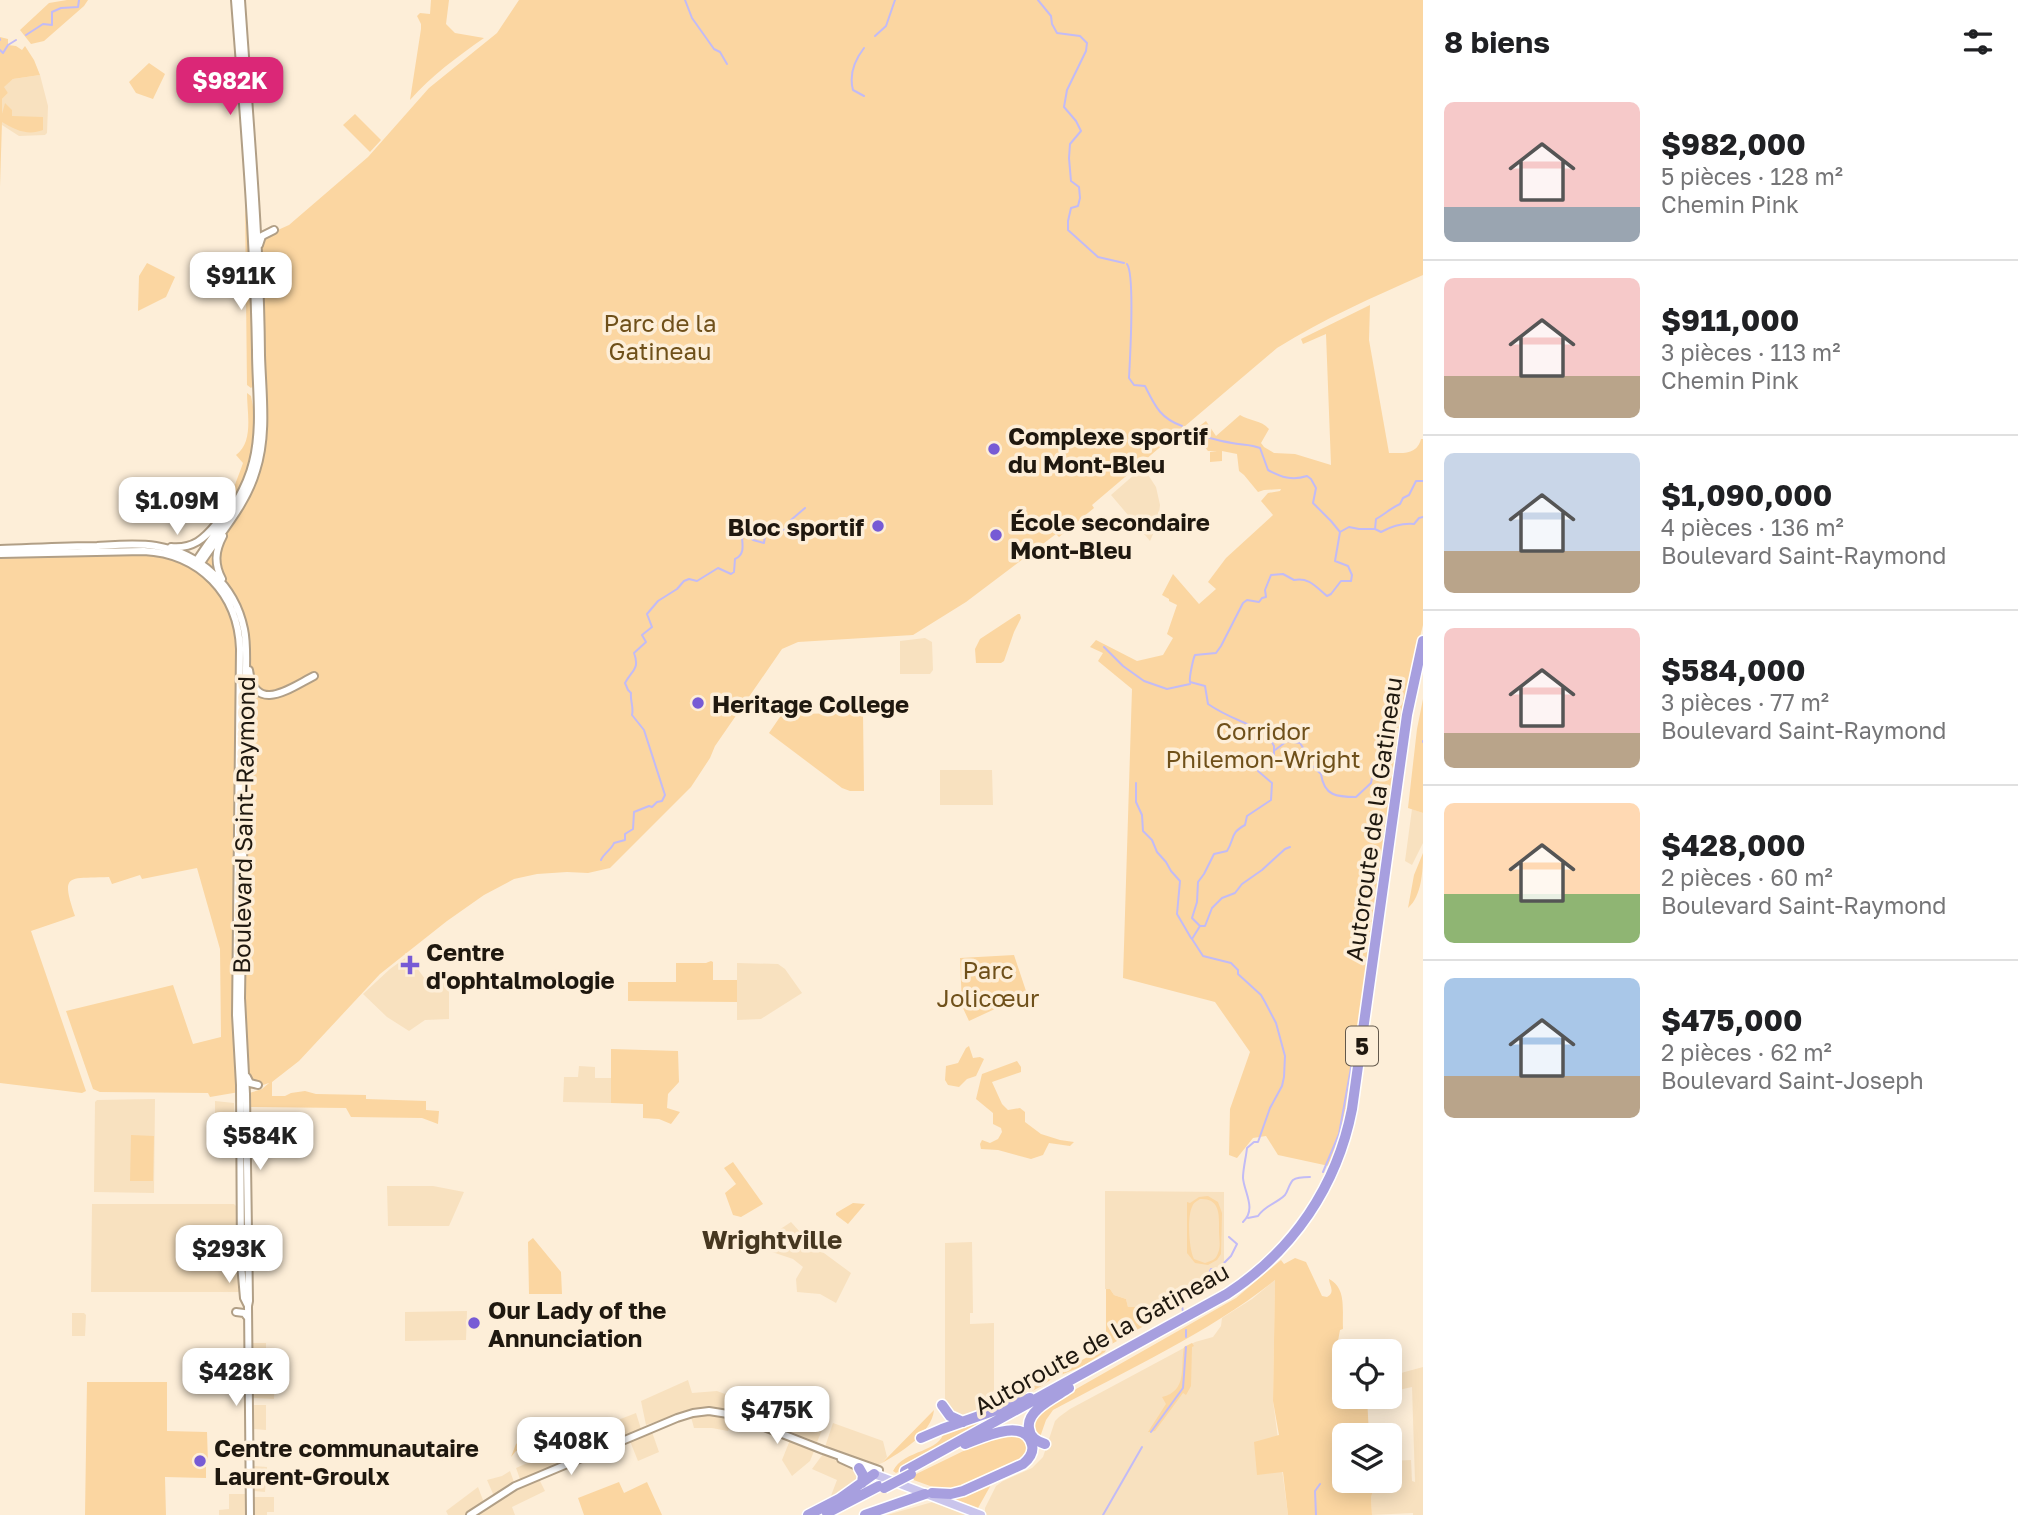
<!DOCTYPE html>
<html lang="fr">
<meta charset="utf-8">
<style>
body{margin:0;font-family:"Golos Text",sans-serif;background:#f6f6f6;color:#202124;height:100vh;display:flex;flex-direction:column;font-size:26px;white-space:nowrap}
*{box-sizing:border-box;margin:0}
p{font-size:23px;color:#757577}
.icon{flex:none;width:38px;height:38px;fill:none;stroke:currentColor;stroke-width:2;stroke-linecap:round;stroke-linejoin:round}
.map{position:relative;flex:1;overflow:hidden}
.details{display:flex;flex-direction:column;background:#fff;width:595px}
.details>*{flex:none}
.controls{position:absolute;left:1332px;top:1339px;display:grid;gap:14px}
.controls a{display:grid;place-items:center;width:70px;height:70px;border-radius:10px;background:#fff;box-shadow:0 4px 18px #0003;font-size:35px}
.price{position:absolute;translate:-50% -60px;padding:0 16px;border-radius:14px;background:#fff;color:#222;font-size:23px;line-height:46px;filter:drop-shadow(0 2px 4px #0008)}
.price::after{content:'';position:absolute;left:50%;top:42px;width:21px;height:16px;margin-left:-10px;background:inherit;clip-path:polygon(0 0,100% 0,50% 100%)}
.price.selected{background:#db2777;color:#fff}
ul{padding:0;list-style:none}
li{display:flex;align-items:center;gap:21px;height:175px;padding:0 21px}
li+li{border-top:2px solid #e0e0e0}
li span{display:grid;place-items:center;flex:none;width:196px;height:140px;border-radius:10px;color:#555}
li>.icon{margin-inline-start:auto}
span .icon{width:84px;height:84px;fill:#fffc;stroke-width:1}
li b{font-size:30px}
h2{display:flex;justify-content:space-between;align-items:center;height:84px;padding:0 21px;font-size:30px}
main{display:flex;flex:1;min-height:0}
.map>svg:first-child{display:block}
.built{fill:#f8e1bf}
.green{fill:#fbd6a1;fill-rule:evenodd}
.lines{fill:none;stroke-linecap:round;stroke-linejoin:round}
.stream{stroke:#c2bbf6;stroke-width:2}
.secondary-casing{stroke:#b19f86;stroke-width:10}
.primary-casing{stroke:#fff;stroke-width:11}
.highway-casing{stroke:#fff;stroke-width:13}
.secondary{stroke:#fff;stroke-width:6}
.primary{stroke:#cac5ec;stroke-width:8}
.highway{stroke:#a79fdf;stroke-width:10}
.highway-bridge-casing{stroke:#fff;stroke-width:13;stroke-linecap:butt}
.highway-bridge{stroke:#a79fdf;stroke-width:10}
.poi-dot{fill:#775bd5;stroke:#fdeed8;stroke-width:2.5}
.labels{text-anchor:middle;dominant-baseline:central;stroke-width:7;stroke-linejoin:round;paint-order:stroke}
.shield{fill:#fdeed8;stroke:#62584b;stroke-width:2}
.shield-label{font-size:23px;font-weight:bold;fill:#1f180f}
.park-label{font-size:24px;fill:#6f501a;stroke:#fdeed8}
.poi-label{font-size:24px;font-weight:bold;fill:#1f180f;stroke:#fdeed8;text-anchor:start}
.street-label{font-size:24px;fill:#1f180f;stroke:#fdeed8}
.neighbourhood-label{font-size:26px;font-weight:bold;fill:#463720;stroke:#fdeed8}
</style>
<main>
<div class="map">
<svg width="1423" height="1515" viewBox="0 0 1423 1515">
<rect width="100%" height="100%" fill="#fdeed8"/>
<!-- built -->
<path class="built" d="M40 75 48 106 47 133 45 135 19 136 2 125V99L8 93 3 87 13 79Z
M1143 467 1156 487 1160 505 1158 523 1150 541 1111 495Z
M925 638 932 642 933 670 930 674H900V641Z
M940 770H992L993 805H940Z
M1412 809 1423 813V843L1412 865 1405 861Z
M408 956 431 987 449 981V1019L425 1020 409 1031 387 1017 363 994 390 969Z
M737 963 778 964 785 969 802 993 761 1019 737 1020Z
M579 1066 595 1067V1078H611V1103L563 1102 564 1077H578Z
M155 1099 154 1193 94 1192 95 1102 97 1100Z
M215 1101 234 1103 236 1148 215 1145Z
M387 1186H433L464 1192 449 1226H388Z
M1105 1191 1224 1192V1281L1144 1326 1141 1307H1128L1126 1299 1114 1295 1110 1289H1105Z
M92 1204H234L236 1206 237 1256 241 1292H91Z
M791 1222 809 1242 851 1273 836 1303 820 1294 797 1292 796 1279 803 1267 793 1259 769 1251 779 1230Z
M972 1242 973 1313H970V1324L994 1323V1410L969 1418 955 1417 945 1402V1243Z
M1275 1280 1273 1401 1288 1515H985V1508L996 1486 1003 1481 1032 1468 1043 1457 1055 1421 1059 1417 1070 1409 1195 1342 1213 1337 1221 1326 1222 1318 1252 1299Z
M467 1311 466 1340 405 1341V1312Z
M72 1313H84L86 1315 85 1336H72Z
M253 1343H266V1356H270V1368L253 1367Z
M1423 1367V1515H1413V1513L1372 1515 1371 1498 1375 1481 1390 1480V1461L1411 1460 1412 1481 1415 1482 1412 1387 1390 1392V1376Z
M275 1373 274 1399 253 1398V1374Z
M688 1380 692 1393 717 1391 741 1400 736 1410 720 1408 695 1409 646 1425 641 1401Z
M751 1391 763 1396 759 1406 765 1409 771 1397 777 1400 773 1412 786 1417 791 1406 798 1409 794 1420 814 1428 815 1425 823 1428 817 1442 743 1414Z
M254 1405H266V1430L253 1429Z
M636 1413 641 1429 622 1437 618 1420Z
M703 1414 729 1417 733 1420 728 1431 712 1428H694L691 1417Z
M833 1423 883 1441 887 1457 882 1463 877 1465 825 1447Z
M652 1432 659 1452 638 1461 630 1441Z
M790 1440 814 1451 810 1461 792 1476 782 1460Z
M578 1441 583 1454 520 1479 516 1468Z
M823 1454 857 1471V1481L829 1501 837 1480 812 1469Z
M253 1466 267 1467 265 1492 254 1491Z
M510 1471 514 1482 494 1496 487 1480 502 1476Z
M539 1479 545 1491 512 1507 515 1515H448L446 1511 478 1487 486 1508 515 1489Z
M229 1494H250V1515H219V1510L229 1509Z
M254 1497H274V1512H267V1515H254Z
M936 1501 969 1515H887Z"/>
<!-- green -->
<path class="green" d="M67 0H88L84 6 44 41 31 44 20 30 49 3Z
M431 0H449L446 24 455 33 484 38C457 57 432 75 410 100L421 29V24L417 16 420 13 430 14Z
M519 0H1423V275C1371 298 1325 318 1277 348L1092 505 1094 508 1059 537 1056 534 966 602 913 635 798 642 782 649 715 746 710 758 691 787 610 868 588 873 567 872 537 874 514 879 484 895 447 921 380 974 299 1061 272 1082V1096H285L291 1093 305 1091 316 1094 366 1095V1099L426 1101V1110L439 1111 438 1124 422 1118 351 1117 346 1108 246 1107V1094L262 1089 269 1083 245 1091 210 1097 208 1093 100 1092 93 1089 66 1011 173 985 193 1044 221 1037 220 949 197 868 142 879 140 875 112 884 109 877C68 879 60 872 75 916L31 931 86 1091 82 1093 0 1083V558L133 552 166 555 198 570 242 507 264 425 262 240 269 234 289 225 368 157 429 88 497 33Z
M0 37 8 39V45L16 46 22 50 25 46 34 60 40 75 13 79 4 87 8 93 2 99V114L5 103 12 110V116L43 117V130C28 136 15 130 2 122L0 187Z
M149 63 165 74 153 99 136 93 129 82Z
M355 114 381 140 370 152 343 125Z
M245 202 252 292 254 385 251 388 247 385Z
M147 263 175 277 166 297 138 311 139 276Z
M1370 305 1369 340 1389 453C1403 453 1417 455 1421 439H1423V625L1406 693 1346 1109 1338 1142 1329 1166 1278 1155 1266 1136 1253 1138 1237 1158 1229 1155 1230 1109 1250 1052 1215 1002 1123 978 1132 689 1098 661 1103 653 1090 647 1096 640 1137 661 1163 655 1173 638 1167 634 1177 605 1169 601V599L1162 595 1173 574 1199 604 1216 589 1208 582 1226 558 1273 515 1261 501 1268 493 1280 491 1281 489 1264 490 1258 492 1244 475 1239 471 1237 454 1222 451V461L1210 462V452L1217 451H1208L1192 432 1206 421 1216 436 1240 415C1250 421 1261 420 1269 429L1261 443 1264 447 1274 453 1295 454 1331 465 1326 334 1303 344 1301 339Z
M247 393 251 396C259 433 255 469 232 500 231 491 240 473 243 463L236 455C254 442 247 413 247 393Z
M1018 614H1020L1021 618 1014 632 1004 661 1001 663H976L975 649 980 639Z
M1423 699V813L1408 808 1417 729Z
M863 713 864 791H850L842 788 769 733 782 714Z
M1423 853C1423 870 1422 896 1408 908L1414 875Z
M1014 955 1027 994 969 1021 962 1006 960 958Z
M711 961 713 962V980H737V1002L628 1001V982H676V963H706Z
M969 1046 973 1058 980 1057 984 1059 976 1076 967 1079 959 1087 948 1085 945 1080 946 1066 958 1063 966 1048Z
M611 1049 678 1051 679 1082 668 1094 667 1108 680 1112 671 1124 659 1119 643 1118V1104L611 1103Z
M1017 1061 1021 1067V1072L992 1082 1002 1104 1008 1110 1020 1108 1025 1112V1122L1041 1134 1060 1140 1074 1142 1070 1146 1049 1143 1043 1155 1031 1159 998 1150 981 1149 980 1144 982 1140 990 1143 998 1139 1002 1132 1001 1128 993 1124V1113L976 1099 982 1074Z
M131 1135 154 1136 153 1181H130Z
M733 1162 763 1204 741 1217 733 1215 725 1193 736 1184 724 1168Z
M1208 1196 1218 1202 1222 1213 1221 1254 1217 1260 1208 1265 1195 1263 1187 1253V1202L1190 1203 1199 1197ZM1200 1199C1221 1198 1219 1216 1219 1231 1219 1238 1221 1247 1218 1253 1216 1260 1211 1261 1205 1263L1194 1259C1189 1250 1187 1217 1192 1207 1194 1202 1196 1202 1200 1199Z
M853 1203 865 1204 848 1224 836 1215V1213Z
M533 1238 561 1272 562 1294H529L528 1242Z
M1295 1258 1306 1262 1322 1296 1327 1297C1336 1292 1329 1285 1329 1279 1347 1288 1342 1311 1343 1329L1340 1330 1338 1341 1366 1351H1344V1396L1367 1397 1369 1435H1344V1480L1375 1481 1371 1498 1372 1515H1288L1283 1472 1257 1475 1254 1442 1279 1435 1273 1401 1275 1280C1210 1332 1127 1370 1053 1410L1046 1420 1039 1440 1033 1433V1417L1055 1401 1236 1298 1281 1260 1284 1264Z
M1106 1289H1110L1114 1295 1126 1299 1128 1307H1142L1144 1326 1108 1346 1105 1352 1083 1366 1053 1378 1042 1386 1024 1395 994 1404V1400H1003L1019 1394 1106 1347Z
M1192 1343 1194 1346 1192 1347 1191 1386 1186 1395 1183 1393 1155 1431 1150 1432H1148L1166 1404 1162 1397C1188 1391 1180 1367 1184 1347Z
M245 1353V1368H224V1354Z
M87 1382H167V1431L207 1432 208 1463 206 1466V1478L165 1477 166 1515H85Z
M1024 1403 896 1473 893 1471C904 1449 942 1453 944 1430Z
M934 1410C932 1433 900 1453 882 1463Z
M542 1422C550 1420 554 1426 558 1432L516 1451 511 1457 516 1444Z
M1019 1433 1029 1443 1027 1458 969 1487 944 1491 908 1478 988 1439Z
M619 1482 624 1493 647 1482 662 1515H584L578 1498Z
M992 1483 978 1508H974L943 1495Z"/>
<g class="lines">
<!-- stream -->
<path class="stream" d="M685 0 692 18 714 49 720 52 727 64
M1038 0 1051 16 1052 24 1057 33 1080 36 1087 43 1086 51 1067 90 1064 107 1076 121 1081 131 1070 144 1069 158 1071 181 1079 187 1080 198 1078 206 1071 208 1068 221V230L1098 257 1124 263
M26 35 43 24 52 25V12L61 8 78 7 79 0
M875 36 886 26 895 0
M0 39V40
M864 48C854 61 849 75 853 90L864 96
M0 50 3 53 8 45 16 40
M1127 264C1135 275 1130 359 1129 378L1134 385 1145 386C1155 406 1160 418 1182 426
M1193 433C1206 437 1219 441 1232 443 1242 445 1251 444 1260 448L1268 470C1281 477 1292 481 1307 476L1311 479 1316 488 1313 503 1331 521 1340 532
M1375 529 1381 532C1392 526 1402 523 1414 524L1419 518 1423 517
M1104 647 1123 666 1144 681 1167 689 1190 684
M1423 742V741
M1275 750 1287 741 1300 743 1307 754V761L1321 774C1324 796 1337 797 1356 797L1371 783 1373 773 1378 766
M1136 783V802L1142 815 1143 831 1152 840 1157 852 1166 862 1171 871 1180 881 1177 914 1191 938
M601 860C604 853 612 849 614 843L625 840V834L633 829 634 812 649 806 652 807 657 802 662 801 665 795 644 730 632 715C634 707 630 701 631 693L628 690 625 683C632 670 640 669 634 653L646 642 642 635 652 627 647 614 658 601 677 589 684 581 689 579 697 581 718 568 731 574 734 572 735 559C744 555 743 547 742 538L747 535 753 540 764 543 765 536 768 533 772 537 776 536 777 530H784L791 520 805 508
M1200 926H1205L1212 908 1222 898 1235 893 1242 884 1262 870 1285 849 1290 847
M1323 1172 1339 1134 1358 1029
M1248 1218 1258 1216C1265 1205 1276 1204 1285 1195 1288 1191 1289 1184 1293 1180 1297 1177 1305 1177 1310 1177
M1243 1222C1257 1209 1244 1192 1243 1178 1243 1168 1246 1158 1247 1148L1254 1142H1258L1270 1108 1282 1086 1284 1077 1285 1056 1276 1023 1265 1002 1261 995 1238 974V970L1231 963 1203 956 1192 939 1200 926 1192 918 1197 902 1198 882 1204 874 1214 854 1227 851C1235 838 1230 833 1245 825L1247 816 1271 800 1272 783 1258 771 1262 765 1274 755V746L1266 732C1256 732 1253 726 1245 723 1231 717 1221 713 1208 704L1205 686 1190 682C1189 678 1193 659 1195 655L1216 653 1221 646 1243 603 1247 600 1259 602 1262 598 1266 597 1265 590 1271 575 1283 574 1294 580C1309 577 1316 587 1327 596L1331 594 1341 581H1351L1352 575 1348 566 1335 561 1340 532 1349 527 1359 529H1375L1376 519C1385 514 1391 508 1400 504L1403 498 1409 495 1416 481H1423
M1183 1312C1182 1304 1179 1296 1186 1290L1199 1296V1282L1205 1281 1211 1269 1221 1273 1224 1263 1231 1256 1237 1244 1229 1237
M1186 1337V1330
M1151 1432 1183 1388 1186 1347
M1103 1515 1142 1447
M1316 1515 1315 1491 1320 1484"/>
<defs>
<path id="secondary" d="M259 245 262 236 274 230
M171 547C193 549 204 539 217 523
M0 549C32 548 64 546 97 546 116 545 136 543 156 546 200 553 235 585 244 629 247 643 246 657 246 672L241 998 246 1094 249 1301 248 1306 250 1515
M0 554 144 551C200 554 238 594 240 649L236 1015 240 1085 241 1264 244 1298 248 1306
M195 563C215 531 244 500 253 462 262 427 256 387 256 351 254 234 244 117 235 0
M199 566C218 536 246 506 256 471 268 434 262 393 261 355 260 236 249 118 241 0
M222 579C214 564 215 551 223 536
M249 670C255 715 290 688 314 676
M247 1077 250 1083 258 1085
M236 1312 244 1313 248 1318
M841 1459 874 1474
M470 1515 515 1486 677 1418 693 1413 709 1411 734 1415 823 1450 879 1470"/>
<path id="primary" d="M874 1474 981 1515"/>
<path id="highway" d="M942 1405 950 1416 963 1422
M921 1438 942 1429 1030 1398
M1045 1444C1037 1441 1030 1438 1029 1428 1026 1410 1056 1397 1069 1388
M859 1468 863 1475 862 1483
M905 1471 1227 1294C1293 1251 1337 1186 1352 1109L1407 715 1423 641
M932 1493 951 1494 963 1491 1023 1464C1029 1459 1034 1453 1032 1445 1026 1416 981 1438 965 1444
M827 1513 879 1486
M808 1515 839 1499 874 1474
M865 1515 925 1494"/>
</defs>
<!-- secondary casing -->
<use href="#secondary" class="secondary-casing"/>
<!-- primary casing -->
<use href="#primary" class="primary-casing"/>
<!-- highway casing -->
<use href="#highway" class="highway-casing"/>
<!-- secondary -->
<use href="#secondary" class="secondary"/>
<!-- primary -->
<use href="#primary" class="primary"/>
<!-- highway -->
<use href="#highway" class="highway"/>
<defs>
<path id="highway-bridge" d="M884 1488 911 1474"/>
</defs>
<!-- highway-bridge casing -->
<use href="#highway-bridge" class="highway-bridge-casing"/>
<!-- highway-bridge -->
<use href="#highway-bridge" class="highway-bridge"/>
</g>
<!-- markers -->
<g class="poi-dot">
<circle cx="994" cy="449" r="7"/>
<circle cx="878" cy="526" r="7"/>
<circle cx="996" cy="535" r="7"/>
<circle cx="698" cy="703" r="7"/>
<path d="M406.5 954.5h7v7h7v7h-7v7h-7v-7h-7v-7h7z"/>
<circle cx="474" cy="1323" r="7"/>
<circle cx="200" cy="1461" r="7"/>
</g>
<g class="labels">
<!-- shield labels -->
<rect class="shield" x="1346" y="1026.5" width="32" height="39" rx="5"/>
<g class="shield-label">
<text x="1362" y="1046">5</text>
</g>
<!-- park labels -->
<g class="park-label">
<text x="660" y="322">Parc de la<tspan x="660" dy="28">Gatineau</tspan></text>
<text x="1263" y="730">Corridor<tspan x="1263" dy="28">Philemon-Wright</tspan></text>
<text x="988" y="969">Parc<tspan x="988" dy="28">Jolicœur</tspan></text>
</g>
<!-- poi labels -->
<g class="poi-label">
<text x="1008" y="435">Complexe sportif<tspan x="1008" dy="28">du Mont-Bleu</tspan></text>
<text x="1010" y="521">École secondaire<tspan x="1010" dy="28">Mont-Bleu</tspan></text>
<text x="864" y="526" text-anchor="end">Bloc sportif</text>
<text x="712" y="703">Heritage College</text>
<text x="426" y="951">Centre<tspan x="426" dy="28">d'ophtalmologie</tspan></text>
<text x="488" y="1309">Our Lady of the<tspan x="488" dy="28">Annunciation</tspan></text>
<text x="214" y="1447">Centre communautaire<tspan x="214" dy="28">Laurent-Groulx</tspan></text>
</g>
<!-- street labels -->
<g class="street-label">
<text transform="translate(1373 819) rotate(-82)">Autoroute de la Gatineau</text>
<text transform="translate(243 825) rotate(-89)">Boulevard Saint-Raymond</text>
<text transform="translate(1101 1338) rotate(-29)">Autoroute de la Gatineau</text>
</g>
<!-- neighbourhood labels -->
<g class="neighbourhood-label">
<text x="772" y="1239">Wrightville</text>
</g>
</g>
</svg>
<div class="controls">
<a><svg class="icon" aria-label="locate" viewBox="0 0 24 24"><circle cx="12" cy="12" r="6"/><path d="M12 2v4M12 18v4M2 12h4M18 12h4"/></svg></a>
<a><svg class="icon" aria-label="layers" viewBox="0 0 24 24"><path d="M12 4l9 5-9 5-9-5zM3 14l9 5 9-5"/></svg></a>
</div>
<b class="price selected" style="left:230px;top:117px">$982K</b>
<b class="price" style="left:241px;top:312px">$911K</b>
<b class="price" style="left:177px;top:537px">$1.09M</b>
<b class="price" style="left:260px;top:1172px">$584K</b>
<b class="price" style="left:229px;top:1285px">$293K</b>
<b class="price" style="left:236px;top:1408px">$428K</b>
<b class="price" style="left:777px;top:1446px">$475K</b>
<b class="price" style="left:571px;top:1477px">$408K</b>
</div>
<section class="details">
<h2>8 biens<svg class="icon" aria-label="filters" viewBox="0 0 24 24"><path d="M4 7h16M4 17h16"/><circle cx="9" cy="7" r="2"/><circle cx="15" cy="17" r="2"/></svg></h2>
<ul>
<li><span style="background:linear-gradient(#f6c9c9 75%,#9aa5b1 0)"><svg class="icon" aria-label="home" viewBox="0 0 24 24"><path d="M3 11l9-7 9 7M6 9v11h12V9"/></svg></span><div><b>$982,000</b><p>5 pièces · 128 m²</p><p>Chemin Pink</p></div></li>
<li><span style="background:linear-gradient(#f6c9c9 70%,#b9a48a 0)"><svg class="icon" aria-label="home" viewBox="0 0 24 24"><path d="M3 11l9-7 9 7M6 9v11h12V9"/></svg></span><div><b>$911,000</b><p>3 pièces · 113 m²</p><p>Chemin Pink</p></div></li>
<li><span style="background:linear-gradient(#c9d6e8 70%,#b9a48a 0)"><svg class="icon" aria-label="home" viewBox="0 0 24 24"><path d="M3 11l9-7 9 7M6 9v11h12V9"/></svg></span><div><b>$1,090,000</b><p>4 pièces · 136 m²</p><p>Boulevard Saint-Raymond</p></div></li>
<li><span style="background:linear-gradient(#f6c9c9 75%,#b9a48a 0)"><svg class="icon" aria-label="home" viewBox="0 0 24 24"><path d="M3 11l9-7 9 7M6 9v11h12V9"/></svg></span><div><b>$584,000</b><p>3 pièces · 77 m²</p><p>Boulevard Saint-Raymond</p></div></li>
<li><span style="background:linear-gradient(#ffd9b3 65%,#8fb573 0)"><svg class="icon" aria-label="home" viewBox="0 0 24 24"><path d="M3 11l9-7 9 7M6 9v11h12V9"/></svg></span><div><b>$428,000</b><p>2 pièces · 60 m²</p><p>Boulevard Saint-Raymond</p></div></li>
<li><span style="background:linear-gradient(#a9c7e8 70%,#b9a48a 0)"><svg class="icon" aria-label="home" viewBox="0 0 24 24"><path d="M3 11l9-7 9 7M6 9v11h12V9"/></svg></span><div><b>$475,000</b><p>2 pièces · 62 m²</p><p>Boulevard Saint-Joseph</p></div></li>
</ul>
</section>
</main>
